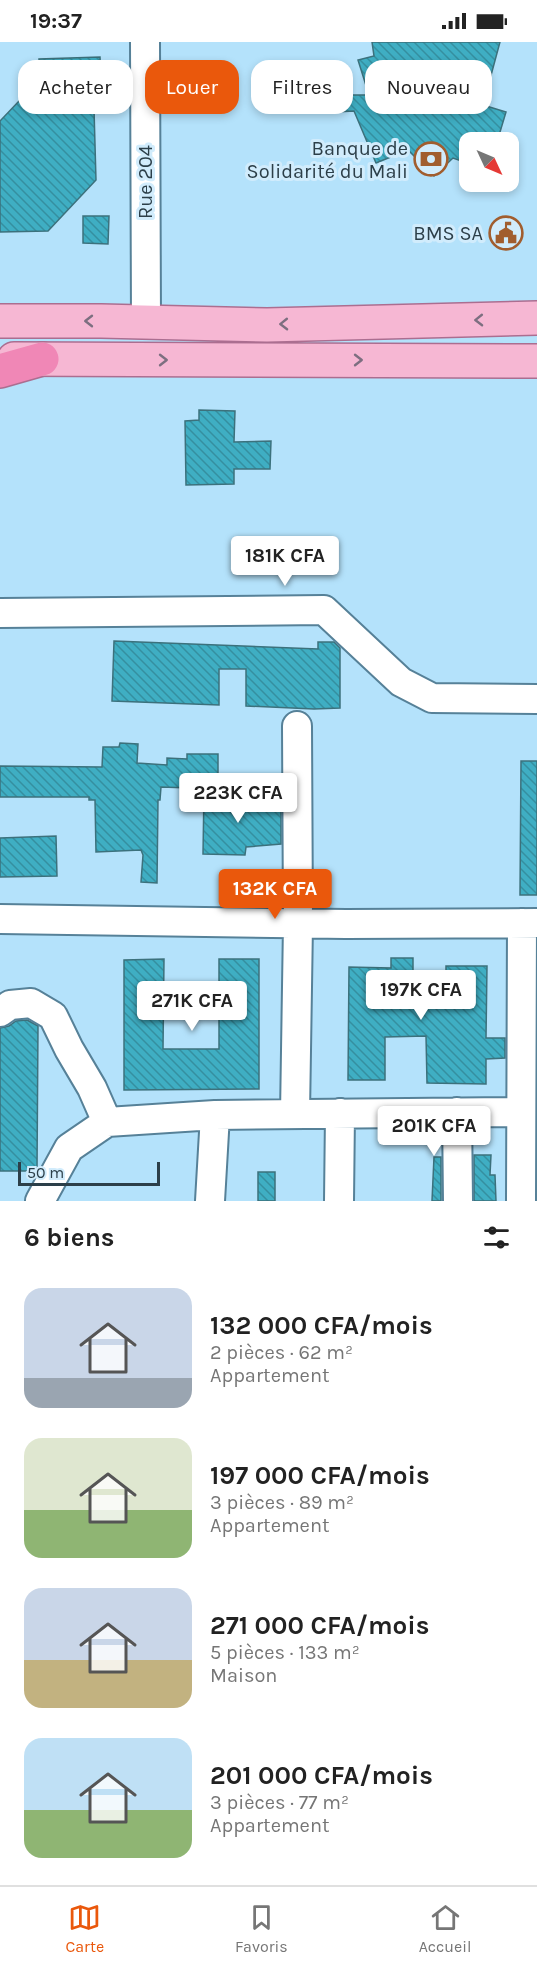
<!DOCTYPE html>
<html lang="fr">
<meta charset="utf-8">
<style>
body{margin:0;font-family:Karla,sans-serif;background:#f6f6f6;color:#222;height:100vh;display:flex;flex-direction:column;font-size:22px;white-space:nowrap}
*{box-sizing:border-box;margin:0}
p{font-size:20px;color:#767676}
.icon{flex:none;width:33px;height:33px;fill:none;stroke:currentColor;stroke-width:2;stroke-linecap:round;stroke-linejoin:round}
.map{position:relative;height:1159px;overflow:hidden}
.drawer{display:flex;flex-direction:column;background:#fff;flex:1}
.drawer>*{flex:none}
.top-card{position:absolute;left:18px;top:18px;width:501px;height:54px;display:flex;gap:12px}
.needle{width:39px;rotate:134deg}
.tools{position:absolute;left:459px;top:90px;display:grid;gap:12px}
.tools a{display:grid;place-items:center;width:60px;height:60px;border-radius:12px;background:#fff;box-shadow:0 3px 9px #0003;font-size:30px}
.scale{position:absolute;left:18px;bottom:15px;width:142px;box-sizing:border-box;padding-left:6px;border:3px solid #2c3f49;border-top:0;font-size:16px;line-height:21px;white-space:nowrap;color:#2c3f49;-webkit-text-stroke:4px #d1ecfc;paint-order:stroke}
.price{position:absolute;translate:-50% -51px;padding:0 14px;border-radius:6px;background:#fff;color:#222;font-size:20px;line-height:39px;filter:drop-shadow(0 2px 3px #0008)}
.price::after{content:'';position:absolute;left:50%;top:36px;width:18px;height:14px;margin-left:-9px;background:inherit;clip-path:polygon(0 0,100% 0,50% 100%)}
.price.selected{background:#ea580c;color:#fff}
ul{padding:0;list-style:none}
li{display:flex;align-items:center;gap:18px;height:150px;padding:0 24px}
li span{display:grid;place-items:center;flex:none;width:168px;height:120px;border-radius:18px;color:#555}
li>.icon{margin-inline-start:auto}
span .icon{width:72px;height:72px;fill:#fffc;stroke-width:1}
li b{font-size:26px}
h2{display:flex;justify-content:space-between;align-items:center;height:72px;padding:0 24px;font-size:26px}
.chip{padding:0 21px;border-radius:18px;background:#fff;box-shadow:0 3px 9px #0003;font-size:21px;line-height:54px}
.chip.selected{background:#ea580c;color:#fff}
.status{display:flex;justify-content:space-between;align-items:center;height:42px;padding:0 30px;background:#fff;direction:ltr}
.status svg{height:16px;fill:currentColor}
.menu{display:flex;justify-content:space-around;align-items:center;height:84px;border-top:2px solid #e0e0e0;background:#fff;font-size:16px;color:#767676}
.menu a{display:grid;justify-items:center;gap:3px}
.menu .selected{color:#ea580c}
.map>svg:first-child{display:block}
.building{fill:url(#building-back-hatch);stroke:#3c717c;stroke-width:1.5}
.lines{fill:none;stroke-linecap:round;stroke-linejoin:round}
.minor-casing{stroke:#568198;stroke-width:32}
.major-casing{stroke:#ab6e90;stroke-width:36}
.highway-casing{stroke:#ab6e90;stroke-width:36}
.minor{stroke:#fff;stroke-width:28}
.major{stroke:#f6b7d3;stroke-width:33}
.highway{stroke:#f087b6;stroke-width:33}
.oneway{stroke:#7d6f80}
.labels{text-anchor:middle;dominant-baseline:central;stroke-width:6;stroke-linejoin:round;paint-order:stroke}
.poi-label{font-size:20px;fill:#2c3f49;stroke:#d1ecfc;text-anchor:end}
.street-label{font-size:20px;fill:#2c3f49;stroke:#d1ecfc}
</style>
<div class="status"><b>19:37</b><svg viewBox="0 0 49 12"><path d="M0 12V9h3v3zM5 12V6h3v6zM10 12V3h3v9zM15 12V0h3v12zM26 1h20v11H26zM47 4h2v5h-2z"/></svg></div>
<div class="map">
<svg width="537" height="1159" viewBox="0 0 537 1159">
<defs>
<pattern id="building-back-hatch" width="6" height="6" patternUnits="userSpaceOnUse" patternTransform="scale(1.5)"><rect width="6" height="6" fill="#3faec3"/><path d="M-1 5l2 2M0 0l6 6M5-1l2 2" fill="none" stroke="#358fa0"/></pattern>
</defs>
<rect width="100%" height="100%" fill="#b4e2fb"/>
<!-- building -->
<path class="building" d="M372 0H500L483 63 506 70 497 100H470V122L453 116 434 134 408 108 376 121 354 69 336 70V53H369L358 18 374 14Z
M100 15 102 67H94L96 138 48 189 0 190V79L20 58H40L39 17Z
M83 174H109L108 202 83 201Z
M199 368 235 369 234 400 271 399 270 427H234V442L186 443 185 379 199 378Z
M114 599 318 607V600H334L340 606V666L314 667 246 664V627H219V663L112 659Z
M120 701 138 702 137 721 167 723V716L187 717V712H218V747L161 745 160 758H158L157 841 141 840 143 813 141 808 96 810 95 758H89V755H0V724L102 725 103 705H119Z
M521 719H537V853H520Z
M204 749 247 750 246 762 281 764V802L246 805 245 813 203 812Z
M56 794 57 834 0 835V796Z
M391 916H413V938L446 939V924H487L486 996H505V1016L486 1017V1042L427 1041 426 994 385 995V1038H348L349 925 391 926Z
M164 917 163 1007H219V917H259V1047L124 1048V918Z
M27 978 38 984 37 1129H0V986L9 984 16 979Z
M474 1113H491L490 1133H495L496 1159H474Z
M434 1115H441V1159H432Z
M258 1130H275V1159H258Z"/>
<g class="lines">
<defs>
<path id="minor" d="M145 0 146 280
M0 571 324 568 401 640 432 656 537 657
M0 877 346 882 537 881
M0 970 10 963 31 961 53 974 69 1007 92 1046 107 1080
M457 1070 458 1159
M295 1072 298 882 297 684
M40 1159 69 1106 107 1080 215 1073 521 1070
M210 1159 215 1073
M339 1159 340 1071
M521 1159 522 881"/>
<path id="major" d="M0 279H101L267 283 537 276
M14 317 537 319"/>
<path id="highway" d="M0 329 42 317"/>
</defs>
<!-- minor casing -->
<use href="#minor" class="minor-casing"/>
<!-- major casing -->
<use href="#major" class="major-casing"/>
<!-- highway casing -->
<use href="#highway" class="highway-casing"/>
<!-- minor -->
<use href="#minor" class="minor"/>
<!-- major -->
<use href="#major" class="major"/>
<!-- highway -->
<use href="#highway" class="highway"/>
</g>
<!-- one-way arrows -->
<defs><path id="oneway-chevron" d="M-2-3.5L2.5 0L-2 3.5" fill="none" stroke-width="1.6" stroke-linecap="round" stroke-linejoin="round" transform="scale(1.5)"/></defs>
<g class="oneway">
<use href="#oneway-chevron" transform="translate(479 278) rotate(179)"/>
<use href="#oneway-chevron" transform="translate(89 279) rotate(180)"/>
<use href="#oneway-chevron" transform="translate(284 282) rotate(179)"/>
<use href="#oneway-chevron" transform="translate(163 318)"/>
<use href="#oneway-chevron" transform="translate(358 318)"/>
</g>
<!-- icons -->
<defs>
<symbol id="bank-ring" viewBox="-11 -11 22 22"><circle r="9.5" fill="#d1ecfc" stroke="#a15d2e" stroke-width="1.5"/><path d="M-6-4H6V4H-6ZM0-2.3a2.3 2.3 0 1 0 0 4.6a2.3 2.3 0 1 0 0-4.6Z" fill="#a15d2e"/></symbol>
<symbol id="civic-ring" viewBox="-11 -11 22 22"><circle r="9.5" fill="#d1ecfc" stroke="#a15d2e" stroke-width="1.5"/><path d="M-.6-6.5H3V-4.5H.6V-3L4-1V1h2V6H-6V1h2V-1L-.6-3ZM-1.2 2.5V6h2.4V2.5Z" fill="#a15d2e"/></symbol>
</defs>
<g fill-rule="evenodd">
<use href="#bank-ring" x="412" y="98" width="38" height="38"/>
<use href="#civic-ring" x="487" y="172" width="38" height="38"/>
</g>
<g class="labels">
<!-- poi labels -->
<g class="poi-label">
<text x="408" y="106">Banque de<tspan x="408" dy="23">Solidarité du Mali</tspan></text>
<text x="483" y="191">BMS SA</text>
</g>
<!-- street labels -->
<g class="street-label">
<text transform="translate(145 140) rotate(-90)">Rue 204</text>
</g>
</g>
</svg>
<div class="tools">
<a><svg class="needle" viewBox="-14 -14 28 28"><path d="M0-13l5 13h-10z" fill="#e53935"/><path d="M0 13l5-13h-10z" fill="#767676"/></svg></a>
</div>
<div class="scale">50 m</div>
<b class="price" style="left:285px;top:545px">181K CFA</b>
<b class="price" style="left:238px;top:782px">223K CFA</b>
<b class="price selected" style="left:275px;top:878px">132K CFA</b>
<b class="price" style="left:421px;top:979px">197K CFA</b>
<b class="price" style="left:192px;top:990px">271K CFA</b>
<b class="price" style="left:434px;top:1115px">201K CFA</b>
<div class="top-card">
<a class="chip">Acheter</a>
<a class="chip selected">Louer</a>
<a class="chip">Filtres</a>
<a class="chip">Nouveau</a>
</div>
</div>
<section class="drawer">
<h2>6 biens<svg class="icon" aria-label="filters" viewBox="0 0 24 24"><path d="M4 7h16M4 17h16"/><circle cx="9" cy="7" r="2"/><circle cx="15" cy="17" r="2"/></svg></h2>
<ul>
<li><span style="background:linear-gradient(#c9d6e8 75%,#9aa5b1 0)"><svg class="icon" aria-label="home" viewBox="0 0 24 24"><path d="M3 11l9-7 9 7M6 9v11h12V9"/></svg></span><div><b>132 000 CFA/mois</b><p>2 pièces · 62 m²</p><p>Appartement</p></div></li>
<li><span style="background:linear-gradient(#dfe7d0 60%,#8fb573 0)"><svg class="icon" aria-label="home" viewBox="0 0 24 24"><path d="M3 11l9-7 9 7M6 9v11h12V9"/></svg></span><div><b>197 000 CFA/mois</b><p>3 pièces · 89 m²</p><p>Appartement</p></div></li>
<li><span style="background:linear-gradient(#c9d6e8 60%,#c2b280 0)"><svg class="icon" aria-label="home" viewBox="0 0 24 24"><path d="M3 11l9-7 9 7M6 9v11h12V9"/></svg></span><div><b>271 000 CFA/mois</b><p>5 pièces · 133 m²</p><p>Maison</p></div></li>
<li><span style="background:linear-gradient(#bfe0f5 60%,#8fb573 0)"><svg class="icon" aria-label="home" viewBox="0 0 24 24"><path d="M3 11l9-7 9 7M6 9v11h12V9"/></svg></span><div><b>201 000 CFA/mois</b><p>3 pièces · 77 m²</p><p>Appartement</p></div></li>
</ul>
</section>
<nav class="menu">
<a class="selected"><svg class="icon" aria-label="map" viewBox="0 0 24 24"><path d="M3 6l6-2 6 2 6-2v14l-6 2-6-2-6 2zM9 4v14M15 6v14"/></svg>Carte</a>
<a><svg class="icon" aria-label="saved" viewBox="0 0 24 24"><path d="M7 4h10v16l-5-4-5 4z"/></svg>Favoris</a>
<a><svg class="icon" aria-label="home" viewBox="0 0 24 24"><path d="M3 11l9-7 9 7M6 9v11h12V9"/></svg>Accueil</a>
</nav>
